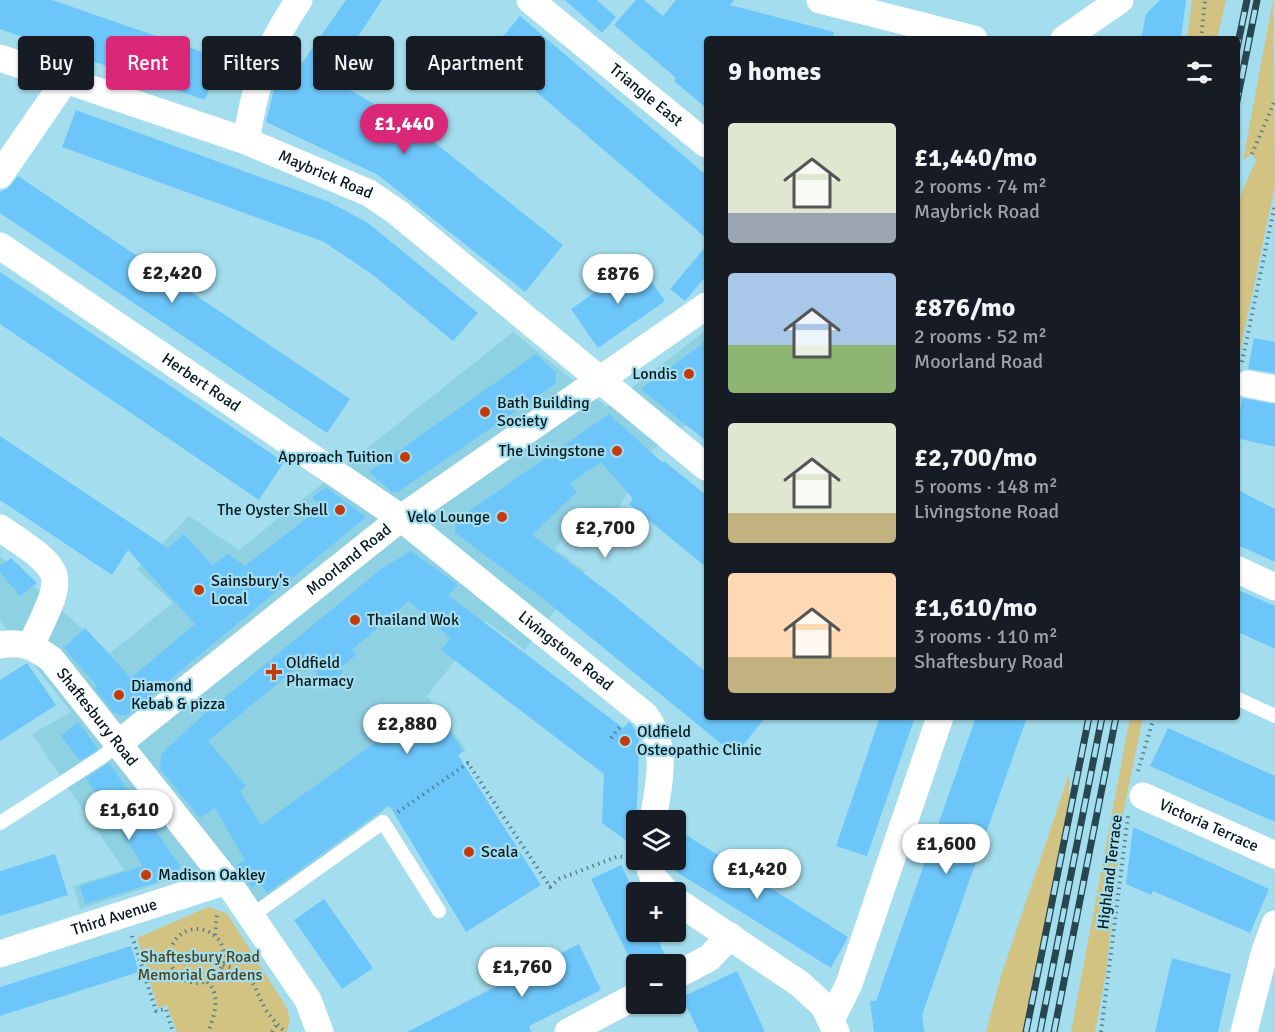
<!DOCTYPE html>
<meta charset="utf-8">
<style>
body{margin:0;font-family:Signika,sans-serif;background:#20242c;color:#f1f3f6;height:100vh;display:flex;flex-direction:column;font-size:22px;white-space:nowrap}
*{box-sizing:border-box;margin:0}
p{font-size:20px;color:#9ea1a6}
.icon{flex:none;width:33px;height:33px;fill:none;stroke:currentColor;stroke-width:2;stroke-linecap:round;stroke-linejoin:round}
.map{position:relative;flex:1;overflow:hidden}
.panel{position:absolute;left:704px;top:36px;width:536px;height:684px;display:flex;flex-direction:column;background:#171b24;border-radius:6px;box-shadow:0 2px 4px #0004}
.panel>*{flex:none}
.guide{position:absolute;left:18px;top:36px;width:570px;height:54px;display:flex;gap:12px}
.controls{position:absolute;left:626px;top:810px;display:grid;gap:12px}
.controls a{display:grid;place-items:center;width:60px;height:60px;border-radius:6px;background:#171b24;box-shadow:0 2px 4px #0004;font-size:30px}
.price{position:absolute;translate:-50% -51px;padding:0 14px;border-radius:21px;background:#fff;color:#222;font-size:20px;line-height:39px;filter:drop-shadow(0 2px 3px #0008)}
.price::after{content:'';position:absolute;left:50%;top:36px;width:18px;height:14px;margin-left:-9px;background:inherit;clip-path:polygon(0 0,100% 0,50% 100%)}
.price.current{background:#db2777;color:#fff}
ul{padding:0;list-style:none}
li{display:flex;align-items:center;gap:18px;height:150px;padding:0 24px}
li span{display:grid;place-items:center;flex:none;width:168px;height:120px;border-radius:6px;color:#555}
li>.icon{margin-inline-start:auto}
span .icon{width:72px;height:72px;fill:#fffc;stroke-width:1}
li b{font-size:26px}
h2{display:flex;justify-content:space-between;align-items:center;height:72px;padding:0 24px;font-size:26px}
.pill{padding:0 21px;border-radius:6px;background:#171b24;box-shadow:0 2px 4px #0004;font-size:21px;line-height:54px}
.pill.current{background:#db2777;color:#fff}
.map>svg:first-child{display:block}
.built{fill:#8ed1e3}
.green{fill:#d2c383}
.building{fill:#6dc6fa}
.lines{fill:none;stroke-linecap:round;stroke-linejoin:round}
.path{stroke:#57818c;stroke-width:4;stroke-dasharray:1.5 4.5;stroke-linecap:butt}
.lane{stroke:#fff;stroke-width:14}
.street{stroke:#fff;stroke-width:27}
.rail-casing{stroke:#27464f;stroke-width:7}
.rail{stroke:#a4deee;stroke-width:4.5;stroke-dasharray:14;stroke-linecap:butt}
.poi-dot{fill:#c33b0d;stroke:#a4deee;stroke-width:2}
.labels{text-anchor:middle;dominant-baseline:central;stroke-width:4.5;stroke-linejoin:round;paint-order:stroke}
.street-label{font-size:16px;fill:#031a20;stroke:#a4deee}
.poi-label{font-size:16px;fill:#031a20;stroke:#a4deee;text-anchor:start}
.park-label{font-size:16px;fill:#4e451f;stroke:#a4deee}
</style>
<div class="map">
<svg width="1275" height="1032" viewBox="0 0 1275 1032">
<rect width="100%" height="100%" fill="#a4deee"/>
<!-- built -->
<path class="built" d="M706 330V410L651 451 601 539 575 519 555 549 585 571 525 650 486 621 427 696 466 750 259 903 229 861 80 909 73 886 124 870 32 734 71 712 0 621V556L110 653 173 603 137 569 189 516 239 550 513 332 607 407Z"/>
<!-- green -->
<path class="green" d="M1192 0H1226L1217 39H1187Z
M1273 0 1275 186 1236 371V217L1241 194 1256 160 1252 154 1243 160Z
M1130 717H1143L1123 814 1106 973 1095 1032H1071Z
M1069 774V801L1024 1032H986L1001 976Z
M208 907 227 913 287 1008 290 1020 287 1032H177L167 1005 158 1008 137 938Z"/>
<!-- building -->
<path class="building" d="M0 0H52L217 57V65L205 100 0 29Z
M346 0H382L330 79 415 127 563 245 525 292 378 175 266 122 277 77 303 87 281 66 286 54 302 63Z
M565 0H597L616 17 602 33Z
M636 0H644L663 16 676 0H734L730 5 834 32 833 39H706V108L674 81 676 78 614 25Z
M1160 0H1186L1181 39H1141L1146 14Z
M520 16 706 175V238L490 52Z
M76 110 329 202 368 223 478 313 453 341 373 275 324 242 62 147Z
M18 176 350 399 327 433 0 213V192L7 189Z
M706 246V276L685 301 670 289Z
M638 262 665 301 598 348 571 309Z
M0 272 284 462 259 500 0 324Z
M1254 338 1275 342V373L1248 369Z
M706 341V441L641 389Z
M536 354 556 372 555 384 516 411 398 492H392L369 472Z
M1242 398 1275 404V447L1236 438Z
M609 414 663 463 664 461 706 495V567L629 504 633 499 601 462 570 483 577 492 532 535 610 593 706 672V717H766L735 755 546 601 455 533V524L472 509Z
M0 436 168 548 184 534 212 565 228 554 245 566 321 507 312 497 326 487 366 517 126 716 114 713 95 689 97 686 64 648 85 628 131 678 195 624 128 550 112 575 0 500Z
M1236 489 1275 509V562L1236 544Z
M411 551 458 585 448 595 623 728 629 722 633 726 639 737 638 781 636 822 628 842 602 823 604 774 441 650 450 638 409 601 352 650 356 655 340 668 343 672 327 686 306 660 208 741 246 786 240 791 261 825 420 710 446 725 463 751 458 755 541 885 466 932 389 805 267 893 259 882 252 888 237 865 245 860 215 808 200 818 160 769 161 754 201 717 381 569Z
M11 558 37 583 20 596 0 572V566Z
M1236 589 1275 606V649L1236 631Z
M27 663 56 705 0 741V680Z
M880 717H915L867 856 836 846Z
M976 717H1027L922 1015 924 1032H874L870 1001H876Z
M78 722 98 749 80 761 61 736Z
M1168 728 1275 776V822L1150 766Z
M109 763 180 866 177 876 85 904 80 886 143 866 86 778Z
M1133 827 1269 889 1250 933 1153 891 1151 895 1126 884Z
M675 828 848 937 831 968 675 871Z
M55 854 68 895 0 916V871Z
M621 865 636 895V932H654L667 959 655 964H636V972L591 879Z
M324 899 373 968 342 989 294 920Z
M579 944 601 990 529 1026 531 1032H407Z
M131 946 139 972 0 1016V987Z
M1172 958 1231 974 1218 1032H1155Z
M737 971 765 1032H699L682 997Z"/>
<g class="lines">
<!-- path -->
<path class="path" d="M1201 39 1205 0
M1252 154 1275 100
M1242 362 1275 204
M611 738 620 727
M1138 771 1154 717
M398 812 468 763 550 887 559 879 619 856 623 857
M170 956a27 27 0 1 1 54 0a27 27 0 1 1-54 0Z
M215 935 217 913
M132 936 156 1011 166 1009 173 1032
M223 965C257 975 251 984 266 1010 271 1018 278 1025 285 1032
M207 982C222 994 214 1017 208 1032
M272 1032 277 1024
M1101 1032 1128 816"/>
<!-- lane -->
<path class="lane" d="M1236 698 1275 716
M0 823 102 757 119 743
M251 916 383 822 439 911"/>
<!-- street -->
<g class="street">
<path id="s1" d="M530 0 706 144"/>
<path d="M820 0 974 39"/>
<path d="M1064 39 1120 0"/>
<path id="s2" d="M0 58 246 141 369 193 398 213 706 467"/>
<path d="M246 141C256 82 265 50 299 0"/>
<path d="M0 175 64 82"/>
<path id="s3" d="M0 246 401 518 645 715C669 748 659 783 653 820"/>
<path d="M1248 384 1275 389"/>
<path d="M0 528C68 574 66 571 31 645"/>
<path d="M1236 569 1275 587"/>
<path id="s4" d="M0 645C23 641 33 646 51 659L227 881 308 1000 320 1032"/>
<path id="s5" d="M119 743 401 518 706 306"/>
<path id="s6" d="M1143 796 1275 855"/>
<path d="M647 860 653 877 666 892"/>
<path d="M675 900 800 984 824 1006 836 1032"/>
<path id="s7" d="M0 954 227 881"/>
<path d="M675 976 709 958 730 936"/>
<path d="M832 1018 849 984 940 717"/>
<path d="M568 1032 636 996"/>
<path d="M1244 1032 1264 954 1275 924"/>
</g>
<defs>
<path id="rail" d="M1236 53 1247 0
M1236 106 1257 0
M1026 1032 1089 717
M1040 1032 1102 717
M1054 1032 1116 717"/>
</defs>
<!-- rail casing -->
<use href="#rail" class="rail-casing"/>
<!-- rail -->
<use href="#rail" class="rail"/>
</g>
<!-- markers -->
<g class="poi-dot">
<circle cx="689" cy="374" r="6"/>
<circle cx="485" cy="412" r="6"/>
<circle cx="617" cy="451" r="6"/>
<circle cx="405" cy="457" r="6"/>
<circle cx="340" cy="510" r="6"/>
<circle cx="502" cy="517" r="6"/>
<circle cx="199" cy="590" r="6"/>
<circle cx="355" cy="620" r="6"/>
<path d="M271 663h6v6h6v6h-6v6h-6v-6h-6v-6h6z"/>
<circle cx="119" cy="695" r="6"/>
<circle cx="625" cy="741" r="6"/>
<circle cx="469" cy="852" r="6"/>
<circle cx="146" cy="875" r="6"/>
</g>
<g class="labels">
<!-- street labels -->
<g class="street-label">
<text stroke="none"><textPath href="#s1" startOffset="150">Triangle East</textPath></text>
<text stroke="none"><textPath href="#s2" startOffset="346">Maybrick Road</textPath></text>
<text stroke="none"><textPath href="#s3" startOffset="243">Herbert Road</textPath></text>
<text stroke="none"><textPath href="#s5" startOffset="294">Moorland Road</textPath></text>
<text stroke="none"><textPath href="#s3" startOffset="696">Livingstone Road</textPath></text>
<text stroke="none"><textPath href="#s4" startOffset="129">Shaftesbury Road</textPath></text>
<text stroke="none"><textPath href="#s6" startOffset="72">Victoria Terrace</textPath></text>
<text transform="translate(1110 872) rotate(-83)">Highland Terrace</text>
<text stroke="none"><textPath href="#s7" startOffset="120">Third Avenue</textPath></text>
</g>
<!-- poi labels -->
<g class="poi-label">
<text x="677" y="374" text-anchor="end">Londis</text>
<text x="497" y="403">Bath Building<tspan x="497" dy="18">Society</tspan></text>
<text x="605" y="451" text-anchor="end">The Livingstone</text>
<text x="393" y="457" text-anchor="end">Approach Tuition</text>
<text x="328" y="510" text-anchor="end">The Oyster Shell</text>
<text x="490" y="517" text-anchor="end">Velo Lounge</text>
<text x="211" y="581">Sainsbury's<tspan x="211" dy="18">Local</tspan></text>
<text x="367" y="620">Thailand Wok</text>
<text x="286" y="663">Oldfield<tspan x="286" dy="18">Pharmacy</tspan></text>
<text x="131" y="686">Diamond<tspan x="131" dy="18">Kebab &amp; pizza</tspan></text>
<text x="637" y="732">Oldfield<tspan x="637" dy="18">Osteopathic Clinic</tspan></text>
<text x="481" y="852">Scala</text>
<text x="158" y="875">Madison Oakley</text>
</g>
<!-- park labels -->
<g class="park-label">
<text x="200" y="957">Shaftesbury Road<tspan x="200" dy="18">Memorial Gardens</tspan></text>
</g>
</g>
</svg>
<div class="controls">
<a><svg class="icon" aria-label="layers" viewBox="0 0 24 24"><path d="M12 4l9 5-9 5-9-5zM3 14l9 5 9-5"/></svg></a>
<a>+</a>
<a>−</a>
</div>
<b class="price current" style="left:404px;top:155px">£1,440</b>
<b class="price" style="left:172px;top:304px">£2,420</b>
<b class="price" style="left:618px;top:305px">£876</b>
<b class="price" style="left:605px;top:559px">£2,700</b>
<b class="price" style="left:407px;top:755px">£2,880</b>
<b class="price" style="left:129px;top:841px">£1,610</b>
<b class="price" style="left:946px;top:875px">£1,600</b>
<b class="price" style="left:757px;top:900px">£1,420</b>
<b class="price" style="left:522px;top:998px">£1,760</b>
<div class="guide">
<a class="pill">Buy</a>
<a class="pill current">Rent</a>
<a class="pill">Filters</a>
<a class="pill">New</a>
<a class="pill">Apartment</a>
</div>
<section class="panel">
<h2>9 homes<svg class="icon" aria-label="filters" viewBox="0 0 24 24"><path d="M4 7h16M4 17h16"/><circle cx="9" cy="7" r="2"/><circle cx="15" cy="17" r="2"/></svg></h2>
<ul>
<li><span style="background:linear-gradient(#dfe7d0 75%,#9aa5b1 0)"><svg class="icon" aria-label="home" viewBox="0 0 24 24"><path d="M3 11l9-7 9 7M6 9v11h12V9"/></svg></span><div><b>£1,440/mo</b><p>2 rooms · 74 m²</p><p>Maybrick Road</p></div></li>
<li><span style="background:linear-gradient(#a9c7e8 60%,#8fb573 0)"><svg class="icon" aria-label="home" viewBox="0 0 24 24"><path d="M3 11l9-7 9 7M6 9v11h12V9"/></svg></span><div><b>£876/mo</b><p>2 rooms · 52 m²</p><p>Moorland Road</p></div></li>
<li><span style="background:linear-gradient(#dfe7d0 75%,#c2b280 0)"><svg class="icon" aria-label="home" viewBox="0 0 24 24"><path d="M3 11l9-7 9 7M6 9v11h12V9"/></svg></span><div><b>£2,700/mo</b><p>5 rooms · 148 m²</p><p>Livingstone Road</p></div></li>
<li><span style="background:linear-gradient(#ffd9b3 70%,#c2b280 0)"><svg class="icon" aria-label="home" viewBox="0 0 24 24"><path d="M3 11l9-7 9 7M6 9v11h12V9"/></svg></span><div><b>£1,610/mo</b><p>3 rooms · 110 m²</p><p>Shaftesbury Road</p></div></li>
</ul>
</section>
</div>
